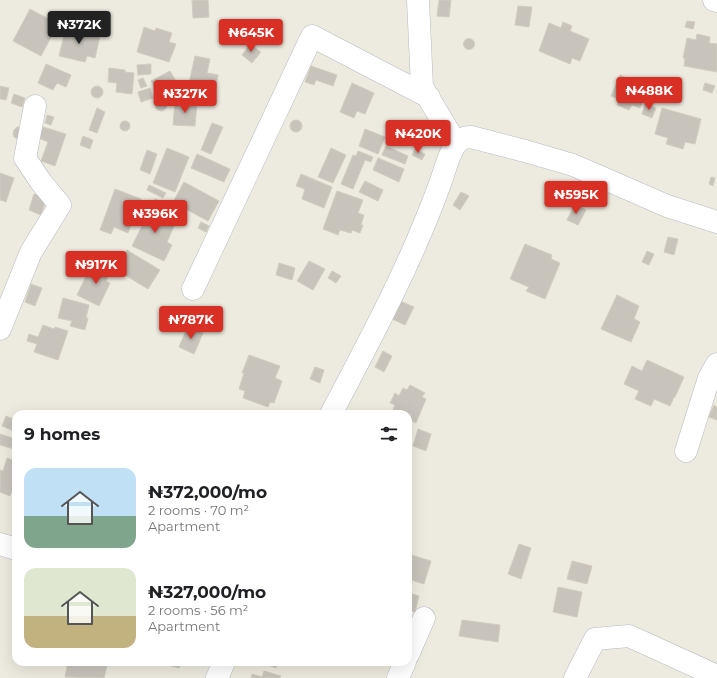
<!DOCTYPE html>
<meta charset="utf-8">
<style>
body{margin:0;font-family:Montserrat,sans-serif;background:#f2f2f2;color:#202124;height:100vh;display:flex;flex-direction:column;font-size:15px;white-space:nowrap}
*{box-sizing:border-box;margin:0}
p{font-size:13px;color:#757577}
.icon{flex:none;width:22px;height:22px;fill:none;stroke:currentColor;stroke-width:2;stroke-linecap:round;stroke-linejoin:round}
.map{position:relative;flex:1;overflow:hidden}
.panel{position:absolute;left:12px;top:410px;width:400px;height:256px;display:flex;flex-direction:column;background:#fff;border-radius:12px;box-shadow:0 4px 16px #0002}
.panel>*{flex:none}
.price{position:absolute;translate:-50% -34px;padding:0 9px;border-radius:4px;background:#d93025;color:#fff;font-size:13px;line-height:26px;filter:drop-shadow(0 1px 2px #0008)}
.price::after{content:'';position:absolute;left:50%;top:24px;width:12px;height:9px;margin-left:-6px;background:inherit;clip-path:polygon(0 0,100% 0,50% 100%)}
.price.current{background:#222;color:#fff}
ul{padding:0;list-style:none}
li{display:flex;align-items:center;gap:12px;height:100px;padding:0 12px}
li span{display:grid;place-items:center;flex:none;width:112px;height:80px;border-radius:12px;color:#555}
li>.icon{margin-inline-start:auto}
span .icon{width:48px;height:48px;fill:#fffc;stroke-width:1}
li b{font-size:17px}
h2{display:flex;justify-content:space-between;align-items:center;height:48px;padding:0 12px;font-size:17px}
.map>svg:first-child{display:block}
.building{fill:#c8c4bc;stroke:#d2cdbd}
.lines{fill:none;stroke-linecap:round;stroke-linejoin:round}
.minor-casing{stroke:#b7bac0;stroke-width:23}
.minor{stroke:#fff;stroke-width:22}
</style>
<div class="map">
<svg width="717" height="678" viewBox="0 0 717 678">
<rect width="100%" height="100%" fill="#edebdf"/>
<!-- building -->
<path class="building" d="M192 0H208L209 17 193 18Z
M439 0H451L449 17 437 16Z
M518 6 532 7 529 27 515 25Z
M30 9 58 24 41 56 13 41Z
M687 21 695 22 693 29 685 27Z
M563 22 572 26 570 31 589 39 580 61 572 58 570 64 539 51 549 23 561 28Z
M227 23 248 31 245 39 224 31Z
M66 27 100 36 95 58 87 56 85 62 59 56Z
M144 27 155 31 156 28 172 33 169 42 176 44 169 62 137 52Z
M256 31 265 37 261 44 252 38Z
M697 34 710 37 709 43 717 44V72L684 66 685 58H683L687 38 696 40Z
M463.5 44a5.5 5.5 0 1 1 11 0a5.5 5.5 0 1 1-11 0Z
M250 44 261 52 252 63 242 55Z
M195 56 210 59 207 73 218 75 216 89 189 83Z
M46 64 71 75 66 87 57 83 53 90 38 83Z
M151 64V74L138 75 137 65Z
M311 66 337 75 333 86 316 80 314 85 305 82Z
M109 68 125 70V72L134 73 132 94 116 92 117 83 108 82Z
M170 71 177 83 158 93 151 81Z
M620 75 649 88 640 108 632 105 629 110 617 105 619 99 611 96Z
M143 78 147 86 141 88 138 80Z
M352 83 374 93 365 114 357 111 354 118 340 112Z
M654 83 664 85 661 95 651 92Z
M705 83 715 86 712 93 703 90Z
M0 86 9 88 6 100 0 99Z
M91 92a6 6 0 1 1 12 0a6 6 0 1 1-12 0Z
M150 88 153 98 141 102 138 92Z
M14 94 25 98 22 107 11 103Z
M155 105a6 6 0 1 1 12 0a6 6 0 1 1-12 0Z
M175 101 197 103 195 126 173 125Z
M645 104 656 108 652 118 642 114Z
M97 108 105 112 97 133 89 130Z
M662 108 701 119 695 144 685 142 683 149 666 144 668 138 655 134Z
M47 115 54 117 51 125 45 123Z
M290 126a6 6 0 1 1 12 0a6 6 0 1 1-12 0Z
M120 126a5 5 0 1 1 10 0a5 5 0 1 1-10 0Z
M212 123 223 127 211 154 201 150Z
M17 127H20L18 139 14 137 13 134 14 130Z
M43 127 66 134 55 166 41 161 48 142 39 138Z
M365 129 385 137 378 154 359 146Z
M83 136 93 140 90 149 80 145Z
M386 146 408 156 405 164 382 155Z
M167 148 189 157 175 192 153 183Z
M331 148 346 155 333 183 318 177Z
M415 149 425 154 422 160 412 155Z
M147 150 157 154 150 174 140 170Z
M358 151 373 157 371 162 365 160 353 189 341 184 353 155 356 156Z
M197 154 230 169 224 182 191 168Z
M378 158 404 169 399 182 373 170Z
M0 173 14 178 6 202 0 200Z
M301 174 332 187 324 208 302 199 305 189 296 186Z
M711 177 715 178 713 186 709 184Z
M365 181 383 190 378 201 359 192Z
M184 182 219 201 208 221 173 202Z
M149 185 166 193 163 198 147 190Z
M115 189 141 199 128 233 114 227 111 234 100 230Z
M337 191 363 200 358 213 364 215 361 225H363L360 233 352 230 351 233 340 230 338 235 323 229Z
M461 192 469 196 460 210 453 205Z
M34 194 47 198 41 215 29 210Z
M155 199 165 204 159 216 175 224 167 242 172 245 164 261 132 246 148 214 153 217 155 213 150 210Z
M575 204 586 210 578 225 567 220Z
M201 222 209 226 206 232 198 228Z
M668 237 678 239 674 255 664 252Z
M525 244 552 255 551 259 560 263 545 299 526 291 529 287 510 279Z
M127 250 160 270 148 289 115 269Z
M647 251 654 254 649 265 642 262Z
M103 261 113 266 106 281 110 283 99 306 77 295 88 272 96 276Z
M309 261 325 269 313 290 297 281Z
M279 263 295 268 292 280 276 275Z
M332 271 341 276 336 283 328 278Z
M31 284 42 288 35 306 25 302Z
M617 295 639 306 634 319 640 322 631 342 601 329Z
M63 298 89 305 86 318H88L85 330 70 326 72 321 58 318Z
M400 301 414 307 405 325 392 319Z
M43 325 54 329 55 327 68 331 58 360 34 352 37 344 27 341 29 334 38 337Z
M188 326 203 333 194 354 179 347Z
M383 351 392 356 384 372 375 367Z
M249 355 280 366 275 378 282 381 274 403 270 402 268 407 243 398 245 391 239 389 244 373H242Z
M647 360 684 377 675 397H674L670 406 654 399 651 406 635 399 639 391 624 384 632 366 642 371Z
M315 367 324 370 320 383 310 379Z
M410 385 425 393 422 397 426 399 416 423 408 419V414H397L392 412 395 405 390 403 395 393 399 396 403 388 407 390Z
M714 405 717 407V420L709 417Z
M6 416 16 420V432L2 426Z
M418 429 431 434 426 451 413 446Z
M0 434 16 439 14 449 0 445Z
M7 458 16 461V481L10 496 0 492V470L3 471Z
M519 544 531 548 521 579 508 574Z
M411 555 431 561 424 584 408 579V566Z
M572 561 592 566 587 584 567 579Z
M558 587 582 592 577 617 553 612Z
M412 594 419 596 415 612 408 610Z
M462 620 500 625 498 642 459 636Z
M68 662H108L104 678 65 677Z
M155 662H181L179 668Z
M269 662H278L276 668 268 665Z
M264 671 281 676 280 678H251L252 674 262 677Z"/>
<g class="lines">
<defs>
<path id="minor" d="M418 0 422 87 456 144
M714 0 717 1
M193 289 312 36 429 97
M0 329 31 252 60 205 41 182 25 158 35 106
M331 414C371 338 412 262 441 181 445 170 451 144 462 139 465 137 468 137 471 137L525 151 573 165 667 206 717 222
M686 451 709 378 717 364
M0 544 16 549
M408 655 424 618
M217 678 224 662
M398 678 405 662
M575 678 595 639 629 636 717 676"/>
</defs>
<!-- minor casing -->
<use href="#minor" class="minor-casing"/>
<!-- minor -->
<use href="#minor" class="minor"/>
</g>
</svg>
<b class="price current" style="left:79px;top:45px">₦372K</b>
<b class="price" style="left:251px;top:53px">₦645K</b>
<b class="price" style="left:649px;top:111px">₦488K</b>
<b class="price" style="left:185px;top:114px">₦327K</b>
<b class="price" style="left:418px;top:154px">₦420K</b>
<b class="price" style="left:576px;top:215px">₦595K</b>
<b class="price" style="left:155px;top:234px">₦396K</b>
<b class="price" style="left:96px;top:285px">₦917K</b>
<b class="price" style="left:191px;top:340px">₦787K</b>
<section class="panel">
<h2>9 homes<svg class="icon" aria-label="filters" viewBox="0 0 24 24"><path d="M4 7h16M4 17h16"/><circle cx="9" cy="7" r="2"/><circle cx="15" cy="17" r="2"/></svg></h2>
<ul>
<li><span style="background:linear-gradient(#bfe0f5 60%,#7fa58c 0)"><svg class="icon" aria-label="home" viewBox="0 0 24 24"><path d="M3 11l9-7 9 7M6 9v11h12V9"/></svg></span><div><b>₦372,000/mo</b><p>2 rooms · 70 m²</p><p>Apartment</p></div></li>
<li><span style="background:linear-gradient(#dfe7d0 60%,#c2b280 0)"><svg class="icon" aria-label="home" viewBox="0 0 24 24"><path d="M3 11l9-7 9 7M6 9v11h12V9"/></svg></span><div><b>₦327,000/mo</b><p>2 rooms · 56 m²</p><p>Apartment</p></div></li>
</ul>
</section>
</div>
